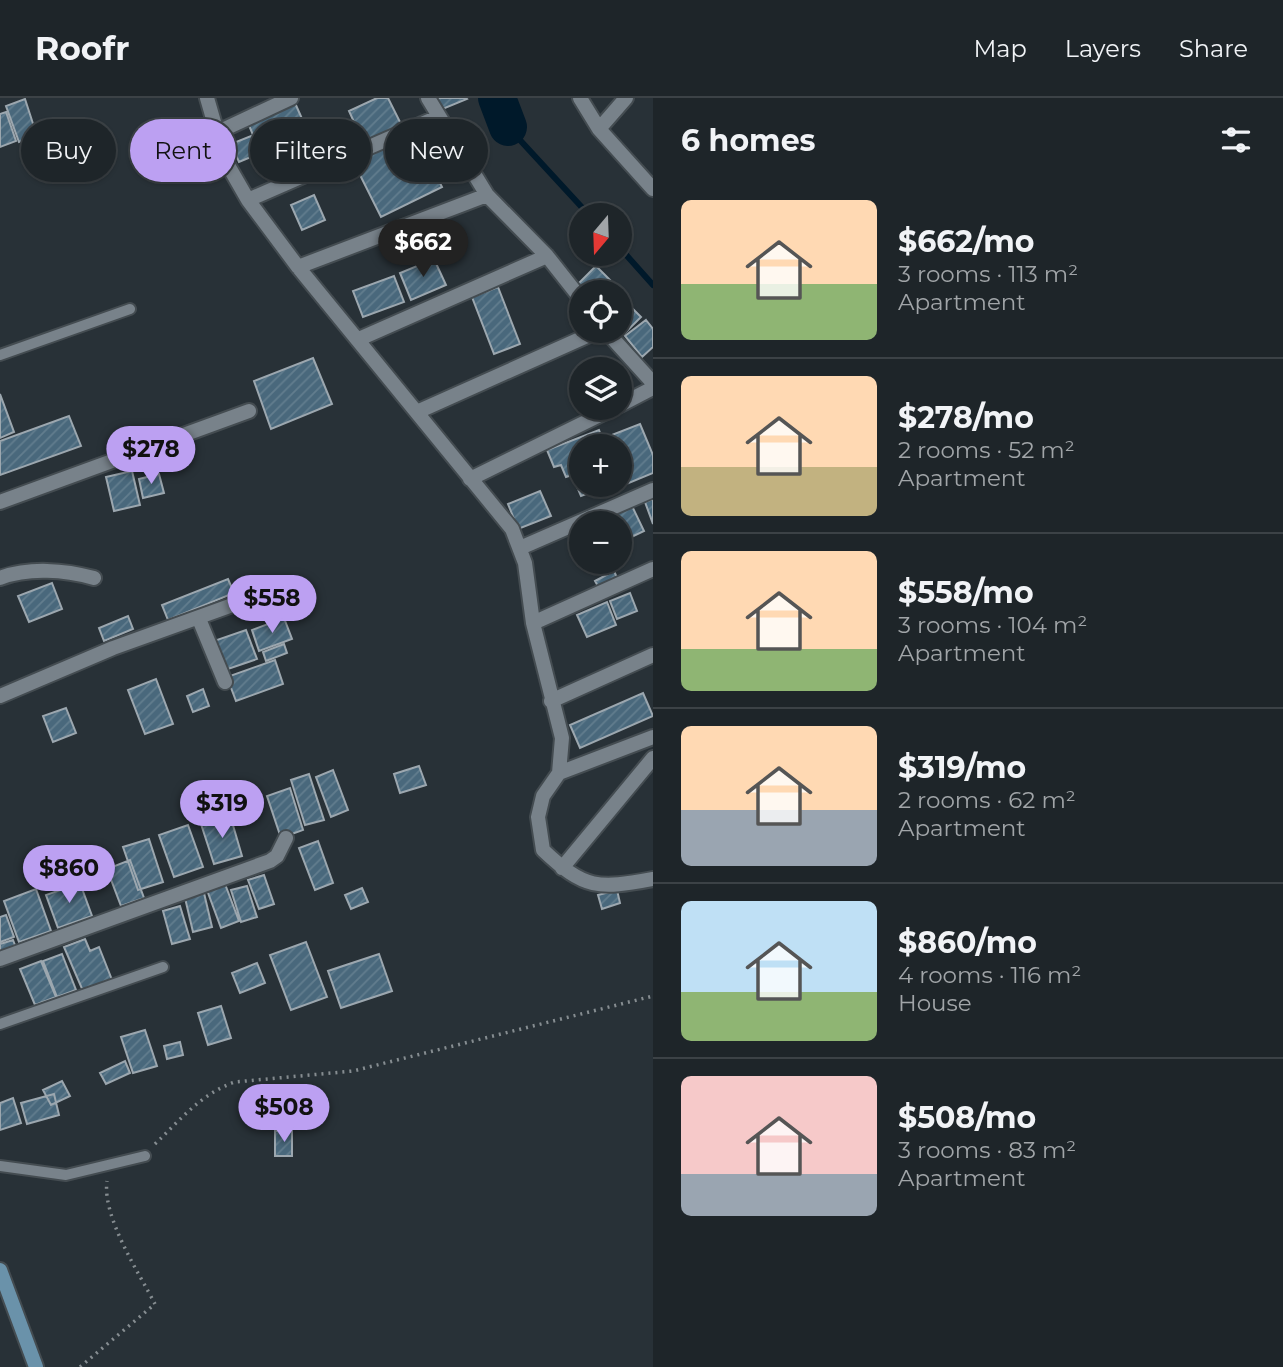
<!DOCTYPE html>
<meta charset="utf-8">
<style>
body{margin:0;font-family:Montserrat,sans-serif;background:#262d31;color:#f1f3f6;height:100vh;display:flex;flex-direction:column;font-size:26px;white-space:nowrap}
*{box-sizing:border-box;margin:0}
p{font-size:23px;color:#a1a5a8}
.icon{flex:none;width:38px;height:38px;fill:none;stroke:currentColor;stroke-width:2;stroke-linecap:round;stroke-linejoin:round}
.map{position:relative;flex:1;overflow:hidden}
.details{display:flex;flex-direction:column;background:#1e2529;width:630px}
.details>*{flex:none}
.hud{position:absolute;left:21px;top:21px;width:527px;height:63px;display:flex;gap:14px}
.needle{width:46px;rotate:199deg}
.tools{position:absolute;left:569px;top:105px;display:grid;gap:14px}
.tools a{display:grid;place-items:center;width:63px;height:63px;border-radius:50%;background:#1e2529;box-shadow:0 2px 5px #0004,0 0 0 2px #3c4246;font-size:35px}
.price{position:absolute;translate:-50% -60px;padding:0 16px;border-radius:24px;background:#bca0f2;color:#111;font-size:23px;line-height:46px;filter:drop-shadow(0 2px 4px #0008)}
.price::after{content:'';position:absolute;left:50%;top:42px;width:21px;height:16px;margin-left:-10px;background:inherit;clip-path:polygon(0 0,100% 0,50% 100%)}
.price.on{background:#222;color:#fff}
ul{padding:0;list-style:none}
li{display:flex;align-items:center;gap:21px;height:175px;padding:0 28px}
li+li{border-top:2px solid #3c4246}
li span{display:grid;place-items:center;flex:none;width:196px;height:140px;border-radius:10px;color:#555}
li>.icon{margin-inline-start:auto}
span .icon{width:84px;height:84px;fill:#fffc;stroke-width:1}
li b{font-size:30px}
h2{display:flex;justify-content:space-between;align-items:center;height:84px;padding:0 28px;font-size:30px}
.tag{padding:0 24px;border-radius:32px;background:#1e2529;box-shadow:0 2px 5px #0004,0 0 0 2px #3c4246;font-size:24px;line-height:63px}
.tag.on{background:#bca0f2;color:#111}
header{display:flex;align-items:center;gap:42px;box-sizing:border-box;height:98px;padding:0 35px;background:#1e2529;border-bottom:2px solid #3c4246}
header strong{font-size:33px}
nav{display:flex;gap:38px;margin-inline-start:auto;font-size:24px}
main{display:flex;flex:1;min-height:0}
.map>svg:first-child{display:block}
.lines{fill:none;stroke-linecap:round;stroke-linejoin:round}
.stream{stroke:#00192a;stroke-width:6}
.river{stroke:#00192a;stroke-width:38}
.building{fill:url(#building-hatch);stroke:#9ca7af;stroke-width:2}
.lane-casing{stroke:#444c51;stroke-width:14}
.street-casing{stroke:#444c51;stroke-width:18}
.secondary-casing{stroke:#444c51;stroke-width:18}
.path{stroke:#868d91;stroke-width:3.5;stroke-dasharray:2 5;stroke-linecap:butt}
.lane{stroke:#78828a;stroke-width:10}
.street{stroke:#78828a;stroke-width:14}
.secondary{stroke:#6a92aa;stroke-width:14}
</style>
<header>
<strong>Roofr</strong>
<nav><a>Map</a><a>Layers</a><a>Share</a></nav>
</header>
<main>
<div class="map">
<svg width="653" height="1269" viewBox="0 0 653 1269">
<defs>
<pattern id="building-hatch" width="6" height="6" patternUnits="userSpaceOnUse" patternTransform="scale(1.75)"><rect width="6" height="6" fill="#49687c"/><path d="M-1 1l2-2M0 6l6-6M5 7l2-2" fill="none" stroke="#627d8e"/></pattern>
</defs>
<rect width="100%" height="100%" fill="#283137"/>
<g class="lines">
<!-- stream -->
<path class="stream" d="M508 29 589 117
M620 150 653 187"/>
<!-- river -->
<path class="river" d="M497 0 508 29"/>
</g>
<!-- building -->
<path class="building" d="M377 0H388L402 28 364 46 349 13Z
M435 0H466L467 1 440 12Z
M25 1 37 38 19 44 6 8Z
M295 5 311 41 263 61 248 25Z
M6 14 16 43 0 49V16Z
M415 34 442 89 381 119 353 63Z
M251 38 258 56 239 64 231 46Z
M314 97 325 122 302 132 291 107Z
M434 161 446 187 411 202 400 175Z
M596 168 617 189 611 194H586L578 186Z
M394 178 404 204 363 219 353 193Z
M498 189 520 246 494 256 472 199Z
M624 202 641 219 623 237 618 233 620 206Z
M646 222 653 231V249L642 259 625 238Z
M313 260 332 306 271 331 254 283Z
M0 296 14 334 0 340Z
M69 318 81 348 0 377V343Z
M640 326 653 357V375L624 387 620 377V348H608L604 340Z
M599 332 605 348H581V387H610L581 398 572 377 566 379 561 367 554 369 547 352Z
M132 373 140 407 114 413 106 379Z
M159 376 164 395 143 400 139 381Z
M540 393 551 418 518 431 508 406Z
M653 401V426L645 404Z
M632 408 644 433 621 444 620 425H613L610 418Z
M581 441V464H585L580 466 571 445Z
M614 473 618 482 600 492 595 483Z
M228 481 234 495 168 522 162 507Z
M52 485 62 511 29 524 18 498Z
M630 495 637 513 617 521 610 503Z
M607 504 616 527 587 539 577 517Z
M128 518 133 531 104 543 99 530Z
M284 520 292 541 259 553 252 532Z
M246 532 257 561 222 573 211 544Z
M284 546 287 555 266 563 263 554Z
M275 562 283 586 236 603 227 579Z
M156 581 173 626 145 636 128 592Z
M203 591 209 608 193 614 187 598Z
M643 595 653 618 580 650 570 627Z
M66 610 76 635 53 644 43 618Z
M419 668 426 687 400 695 394 676Z
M333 672 348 712 331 719 316 679Z
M309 676 324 722 305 727 291 682Z
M290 690 303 732 281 740 267 698Z
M230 717 242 758 214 766 201 726Z
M188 727 203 769 174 779 159 737Z
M149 741 163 784 138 792 123 749Z
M318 743 333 785 315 792 299 750Z
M130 762 144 800 121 808 107 771Z
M264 777 274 806 259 811 248 782Z
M80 785 92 818 58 830 46 797Z
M225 786 239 823 221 830 207 792Z
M247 788 257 819 241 824 231 792Z
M362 790 368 804 351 811 345 797Z
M36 791 51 833 19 844 4 803Z
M617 792 620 805 602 811 598 797Z
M204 795 212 829 193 834 185 800Z
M180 808 190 841 172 846 163 813Z
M6 817 14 839 0 844V819Z
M85 841 90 853 99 849 112 882 83 893 64 849Z
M13 842 17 852 0 855V846Z
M306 844 327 899 291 912 270 857Z
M62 856 76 892 57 899 43 863Z
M379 856 392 893 341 910 328 873Z
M41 863 56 899 35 907 20 871Z
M257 865 265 885 240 895 232 875Z
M221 908 231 940 208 947 198 915Z
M145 932 157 968 133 975 121 939Z
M180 944 183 957 167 961 164 948Z
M125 963 130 975 106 986 100 975Z
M62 983 70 998 51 1007 43 992Z
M54 996 59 1017 27 1026 21 1005Z
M13 1000 21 1025 0 1032V1005Z
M275 1033H292V1058H275Z"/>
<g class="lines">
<defs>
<path id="lane" d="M0 257 130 211
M0 926 163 869
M0 1068 66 1077 145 1058"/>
<path id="street" d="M207 0 225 62 248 102 298 169 512 431 525 465 533 525 562 640 559 675 543 698 538 719 543 752C585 792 598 791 653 781
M428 0 487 97 547 158 581 201
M580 0 599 31 653 91
M599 31 626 0
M218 34 291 0
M248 102 438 19
M298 169 487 97
M606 233 653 285
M359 241 547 158
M620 307 653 290
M417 314 598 233
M470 381 614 310
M0 404 249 313
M520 450 653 392
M0 480C29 469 65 472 94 480
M199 521 225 584
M533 525 653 471
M0 598 113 550 263 496
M551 603 653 557
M559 675 653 639
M562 770 653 660
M0 861 270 763 277 758 286 740"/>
<path id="secondary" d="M0 1172 36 1269"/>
</defs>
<!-- lane casing -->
<use href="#lane" class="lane-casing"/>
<!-- street casing -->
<use href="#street" class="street-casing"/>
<!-- secondary casing -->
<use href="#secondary" class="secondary-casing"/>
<!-- path -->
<path class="path" d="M155 1046C180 1022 202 995 235 984L353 973 653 898
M80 1269 155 1206C139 1175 102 1119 107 1083"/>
<!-- lane -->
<use href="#lane" class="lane"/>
<!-- street -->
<use href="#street" class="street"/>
<!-- secondary -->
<use href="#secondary" class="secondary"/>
</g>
</svg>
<div class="tools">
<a><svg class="needle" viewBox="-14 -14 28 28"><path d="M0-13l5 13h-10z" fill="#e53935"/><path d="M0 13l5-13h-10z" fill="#a1a5a8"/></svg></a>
<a><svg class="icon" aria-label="locate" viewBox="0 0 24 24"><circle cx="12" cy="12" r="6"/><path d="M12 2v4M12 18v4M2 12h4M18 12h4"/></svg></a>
<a><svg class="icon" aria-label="layers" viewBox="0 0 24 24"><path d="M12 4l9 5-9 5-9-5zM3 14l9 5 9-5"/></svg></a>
<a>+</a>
<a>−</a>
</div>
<b class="price on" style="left:423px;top:181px">$662</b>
<b class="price" style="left:151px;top:388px">$278</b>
<b class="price" style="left:272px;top:537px">$558</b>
<b class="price" style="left:222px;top:742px">$319</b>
<b class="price" style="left:69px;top:807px">$860</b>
<b class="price" style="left:284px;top:1046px">$508</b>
<div class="hud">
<a class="tag">Buy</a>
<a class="tag on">Rent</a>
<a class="tag">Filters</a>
<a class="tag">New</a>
</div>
</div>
<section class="details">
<h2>6 homes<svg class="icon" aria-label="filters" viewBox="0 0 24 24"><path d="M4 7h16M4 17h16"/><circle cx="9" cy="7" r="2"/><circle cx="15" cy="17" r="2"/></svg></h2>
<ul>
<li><span style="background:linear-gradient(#ffd9b3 60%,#8fb573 0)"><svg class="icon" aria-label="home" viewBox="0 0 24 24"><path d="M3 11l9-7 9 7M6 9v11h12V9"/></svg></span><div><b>$662/mo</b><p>3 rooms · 113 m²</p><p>Apartment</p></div></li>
<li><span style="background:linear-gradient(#ffd9b3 65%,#c2b280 0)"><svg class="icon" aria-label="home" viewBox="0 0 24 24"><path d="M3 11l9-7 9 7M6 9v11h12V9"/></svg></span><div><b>$278/mo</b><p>2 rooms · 52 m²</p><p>Apartment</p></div></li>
<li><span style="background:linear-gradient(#ffd9b3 70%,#8fb573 0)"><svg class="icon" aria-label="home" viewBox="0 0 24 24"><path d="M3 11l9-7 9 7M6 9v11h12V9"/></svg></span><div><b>$558/mo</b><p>3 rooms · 104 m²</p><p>Apartment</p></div></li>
<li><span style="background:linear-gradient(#ffd9b3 60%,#9aa5b1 0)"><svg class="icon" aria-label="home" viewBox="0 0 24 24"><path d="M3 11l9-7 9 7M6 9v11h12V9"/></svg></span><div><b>$319/mo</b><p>2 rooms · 62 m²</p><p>Apartment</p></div></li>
<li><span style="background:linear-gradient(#bfe0f5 65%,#8fb573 0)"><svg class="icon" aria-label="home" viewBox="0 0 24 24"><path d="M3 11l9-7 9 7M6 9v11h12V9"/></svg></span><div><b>$860/mo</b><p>4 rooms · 116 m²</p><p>House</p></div></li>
<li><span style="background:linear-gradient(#f6c9c9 70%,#9aa5b1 0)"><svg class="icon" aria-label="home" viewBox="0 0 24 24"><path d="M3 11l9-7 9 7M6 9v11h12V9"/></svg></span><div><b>$508/mo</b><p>3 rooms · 83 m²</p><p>Apartment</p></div></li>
</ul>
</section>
</main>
